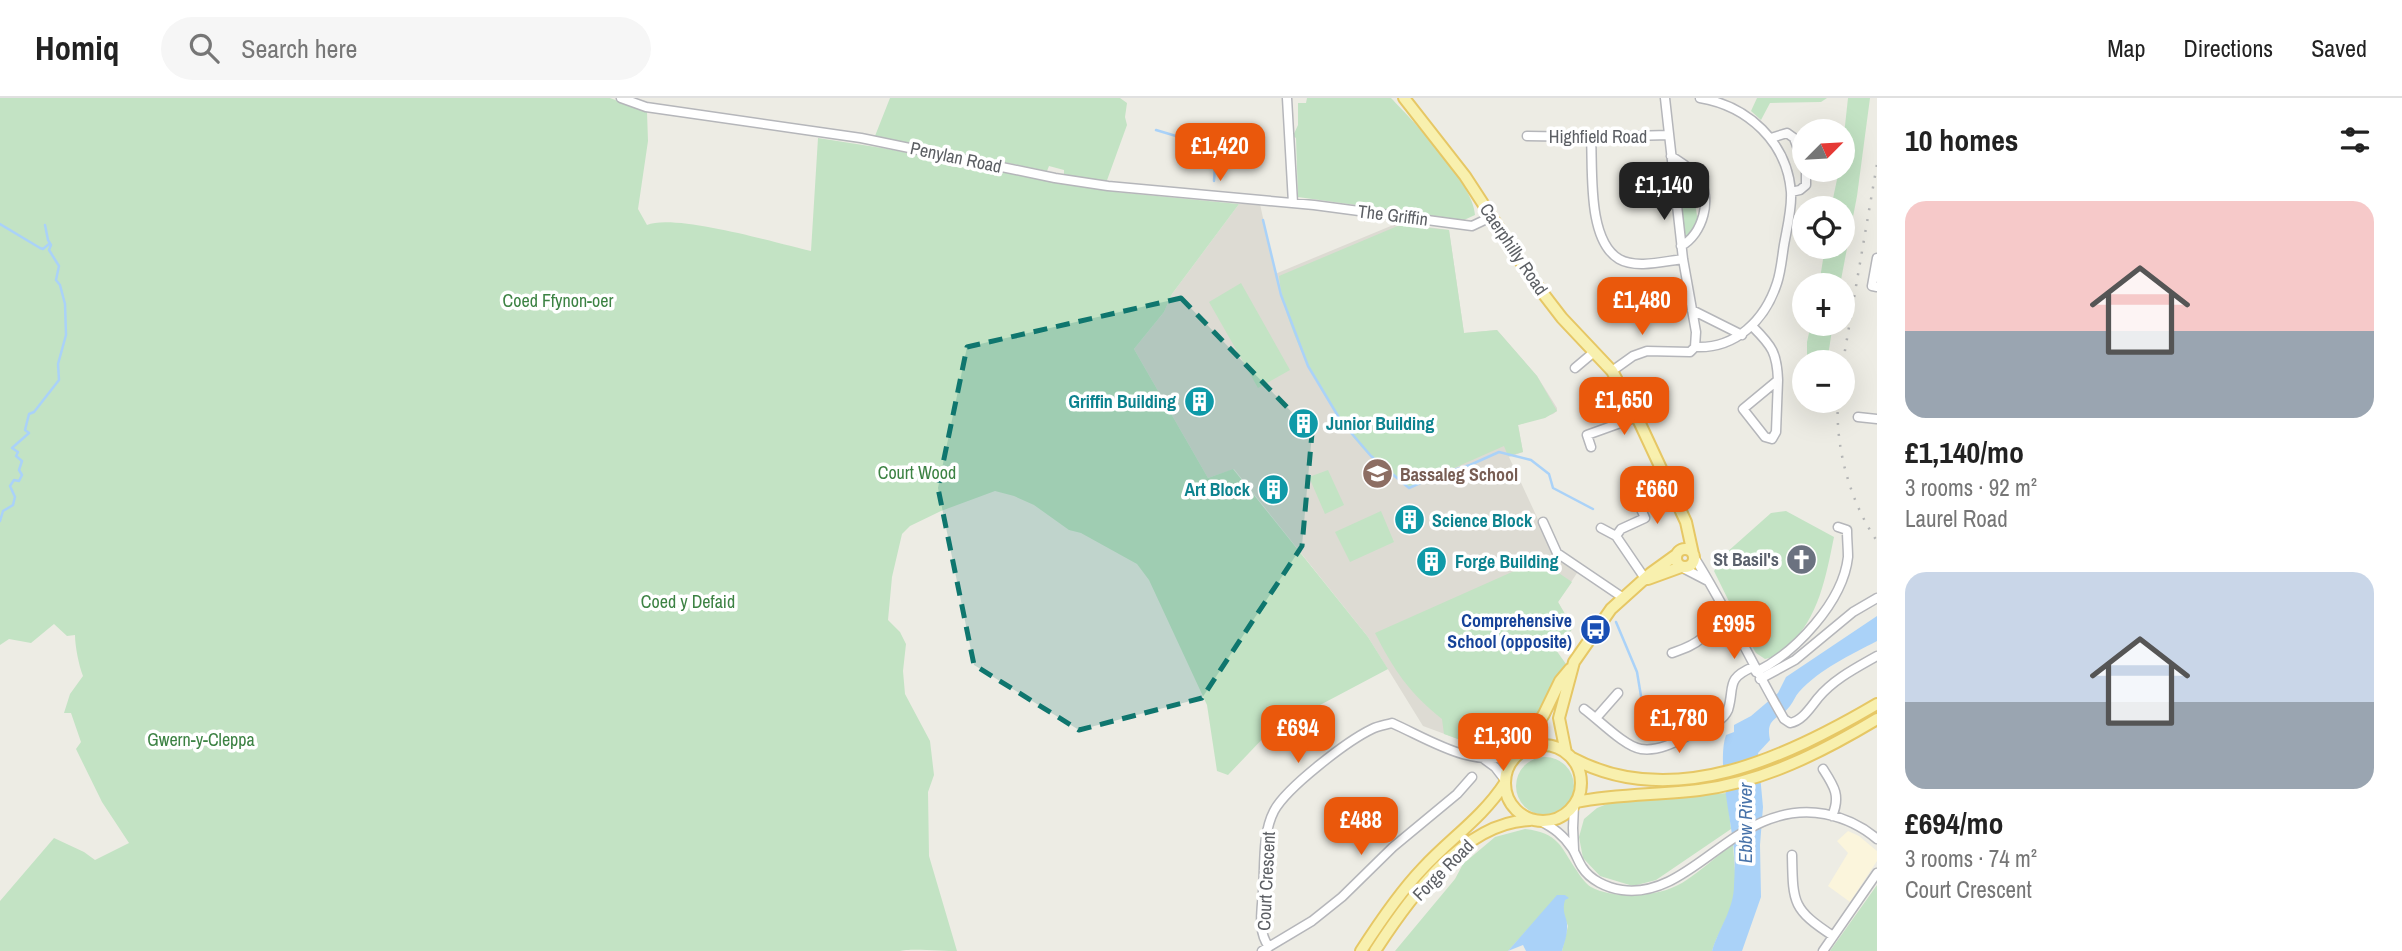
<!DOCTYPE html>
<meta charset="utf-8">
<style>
body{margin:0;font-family:"Archivo Narrow",sans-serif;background:#f6f6f6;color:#222;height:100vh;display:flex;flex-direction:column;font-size:26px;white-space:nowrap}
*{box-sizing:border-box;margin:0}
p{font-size:23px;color:#767676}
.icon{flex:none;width:38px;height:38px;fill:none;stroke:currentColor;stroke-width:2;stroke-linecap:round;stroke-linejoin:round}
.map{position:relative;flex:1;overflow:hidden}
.panel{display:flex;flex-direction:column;background:#fff;width:525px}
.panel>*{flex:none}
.needle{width:46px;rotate:66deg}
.buttons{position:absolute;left:1792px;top:21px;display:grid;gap:14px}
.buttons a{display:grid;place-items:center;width:63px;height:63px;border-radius:50%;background:#fff;box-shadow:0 7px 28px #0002;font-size:35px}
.price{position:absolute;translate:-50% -60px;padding:0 16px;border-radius:14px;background:#ea580c;color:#fff;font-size:23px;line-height:46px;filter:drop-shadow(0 2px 4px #0008)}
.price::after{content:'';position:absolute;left:50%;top:42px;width:21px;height:16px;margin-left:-10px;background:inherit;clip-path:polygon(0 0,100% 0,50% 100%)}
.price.selected{background:#222;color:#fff}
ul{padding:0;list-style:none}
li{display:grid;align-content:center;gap:14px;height:371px;padding:0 28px}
li span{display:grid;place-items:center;height:217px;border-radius:21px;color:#555}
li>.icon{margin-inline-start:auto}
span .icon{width:126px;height:126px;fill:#fffc;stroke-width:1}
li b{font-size:30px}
h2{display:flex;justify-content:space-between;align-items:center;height:84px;padding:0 28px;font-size:30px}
header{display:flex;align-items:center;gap:42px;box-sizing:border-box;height:98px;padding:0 35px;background:#fff;border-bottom:2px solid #e0e0e0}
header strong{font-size:33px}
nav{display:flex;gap:38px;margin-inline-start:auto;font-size:24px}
.search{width:490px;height:63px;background:#f6f6f6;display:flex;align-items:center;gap:18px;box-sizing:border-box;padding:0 24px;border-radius:38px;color:#767676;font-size:26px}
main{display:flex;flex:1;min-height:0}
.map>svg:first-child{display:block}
.commercial{fill:#fbf5dc}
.education{fill:#dddbd3}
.green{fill:#c3e3c4}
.water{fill:#aad2f8}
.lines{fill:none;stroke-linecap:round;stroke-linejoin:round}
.stream{stroke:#aad2f8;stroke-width:2.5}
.minor-casing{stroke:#b5b6ba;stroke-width:11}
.major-casing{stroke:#e6c765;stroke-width:14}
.minor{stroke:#fff;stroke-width:8}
.major{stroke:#f8f0ae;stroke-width:10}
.rail{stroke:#b4b5b5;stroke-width:2.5;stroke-dasharray:2 9;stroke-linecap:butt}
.marked{fill:#0f766e;fill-opacity:0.2;stroke:#0f766e;stroke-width:5;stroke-dasharray:14 9;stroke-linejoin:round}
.labels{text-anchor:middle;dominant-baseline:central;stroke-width:7;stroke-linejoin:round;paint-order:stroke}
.street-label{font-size:18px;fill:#5c5f64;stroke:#fff}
.park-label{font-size:18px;fill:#3c8243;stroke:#fff}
.culture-label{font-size:18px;font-weight:bold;fill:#0d838f;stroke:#fff;text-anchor:start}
.education-label{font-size:18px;font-weight:bold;fill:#785e54;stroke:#fff;text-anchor:start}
.worship-label{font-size:18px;font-weight:bold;fill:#5b616d;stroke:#fff;text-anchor:end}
.transit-label{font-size:18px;font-weight:bold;fill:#164399;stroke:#fff;text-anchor:end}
.water-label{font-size:19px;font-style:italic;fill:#4873a9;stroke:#fff}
</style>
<header>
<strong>Homiq</strong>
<div class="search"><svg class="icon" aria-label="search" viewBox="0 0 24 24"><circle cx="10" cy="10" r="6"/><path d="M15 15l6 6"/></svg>Search here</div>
<nav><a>Map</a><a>Directions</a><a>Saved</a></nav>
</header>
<main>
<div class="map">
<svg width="1877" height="853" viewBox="0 0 1877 853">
<rect width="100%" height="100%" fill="#edece4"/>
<!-- commercial -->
<path class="commercial" d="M1848 733 1859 738 1877 753V763L1850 804 1828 788 1848 755 1837 743Z"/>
<!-- education -->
<path class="education" d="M1239 106H1260L1275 176 1398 125 1449 132 1464 235 1497 232 1537 278 1557 310V313L1553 316 1518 327 1523 354 1509 359 1555 458 1579 472 1558 504 1573 530 1480 649 1423 628 1368 539 1234 371 1208 380 1134 251 1164 214 1172 196Z"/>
<!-- green -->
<path class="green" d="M0 0H610L647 14 648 43 638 111 647 127C674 115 777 145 811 153L818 40 882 50 1116 94 1239 106 1172 196 1164 214 1134 251 1208 380 1233 371 1368 539 1388 571 1269 634 1228 677 1217 673 1207 607 1149 482 1137 466 1081 435 1069 432 1034 407 1014 398 995 393 941 413 910 428 902 436 892 479 888 522 900 534 906 546 903 573 905 596 930 643 934 677 928 694 929 758 957 853C945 853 908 850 900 853H0V803L54 740 84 754 95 762 129 745 102 704 76 651 81 644 71 615H64L70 596 83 578C79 568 75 548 75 537L67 538 54 526 31 545 9 541 0 547Z
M890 0H1120L1127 5 1125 19 1127 27 1106 85 1064 77V72L1049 68 1047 73 875 38Z
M1307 0H1391C1414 24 1474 86 1475 117L1464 122 1298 99 1296 40 1293 38 1298 27V5H1306Z
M1757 0H1827L1821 4 1770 5 1761 22 1751 13Z
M1848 0H1870L1857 98 1840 187H1819L1825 149H1843V110H1831L1839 72H1843V46Z
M1671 58 1699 80 1692 86 1697 118 1704 115 1681 148Z
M1400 127 1449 132 1464 235 1497 232 1537 278 1557 313 1545 320 1518 327 1523 354 1508 358 1504 348 1409 390C1396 380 1382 370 1371 359 1331 319 1284 234 1279 178Z
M1241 185 1290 272 1258 290 1209 204Z
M1811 226H1833L1827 264H1807V244Z
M1328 372 1344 407 1325 416 1309 379Z
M1381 413 1394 444 1350 464 1335 434Z
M1786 413 1834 439C1826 478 1819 520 1788 548 1780 554 1775 560 1765 561L1756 555 1746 538 1714 473 1719 466 1717 463 1771 415Z
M1544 465 1572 484 1558 504 1573 530 1556 552 1566 566 1527 636 1496 652 1480 649 1444 636 1442 621C1410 596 1393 571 1375 535L1530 466Z
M1516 688a29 29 0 1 1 58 0a29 29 0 1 1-58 0Z
M1727 695 1731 731 1656 782 1633 788 1600 778 1583 760 1579 739 1584 721 1597 710 1612 704Z
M1525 731C1559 735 1560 748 1577 773 1580 778 1586 786 1591 789 1613 801 1654 799 1676 788 1692 781 1718 757 1733 746 1734 765 1738 789 1732 807 1726 823 1717 837 1712 853H1562L1568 828 1562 813 1565 797 1537 821 1508 853H1395L1455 781 1463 766 1495 739Z
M1877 787V853H1830Z"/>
<!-- water -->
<path class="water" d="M1877 518V543C1850 557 1820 571 1799 594 1795 598 1794 603 1790 608 1779 622 1765 619 1770 642L1758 655 1763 709 1760 747 1761 799 1742 853H1712C1719 830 1734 811 1734 787 1735 773 1735 758 1733 744 1730 716 1717 662 1726 637L1734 634V627L1751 618 1778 595 1786 579Z
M1557 797H1565L1569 800 1565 802C1561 816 1568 819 1567 830 1567 838 1564 846 1562 853H1526L1523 847 1508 853Z"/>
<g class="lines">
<!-- stream -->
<path class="stream" d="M1156 32 1176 38 1215 68 1214 83
M1263 122 1281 197 1308 268 1341 323 1371 358 1409 390 1438 377 1470 367 1499 354 1531 362 1549 376 1553 390 1593 411
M0 126 40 150 43 151 49 146
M0 423 3 413 13 407 15 399 10 388 14 382 19 383 22 377 19 372 22 363 16 358 18 354 12 350 29 335 25 332 29 316 34 314 59 282 58 266 66 237 65 206 60 187 56 182 59 168 49 152 51 147 48 142 45 127
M1616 524 1637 574 1641 598 1658 636"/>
<defs>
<path id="minor" d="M621 0 646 9 861 40 1055 80 1108 88 1314 107 1472 128 1491 119
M1287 0 1293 105
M1665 0 1683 161 1696 234 1695 249
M1527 38 1591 39 1669 37
M1591 39C1593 72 1587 142 1619 161 1636 171 1665 163 1683 161
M1771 40 1787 35 1794 40 1804 67
M1671 58C1680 64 1691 70 1698 79 1713 100 1703 136 1681 148
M1791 94 1800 92 1806 87V72
M1877 160 1872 188 1877 189
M1692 212 1742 237
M1753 229C1772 248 1777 255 1778 282L1743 311 1765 339 1772 341 1776 334 1778 282
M1695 249C1736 251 1765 222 1777 185 1781 173 1782 159 1784 147 1787 130 1792 111 1791 94 1787 44 1748 8 1700 0
M1575 270 1594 254
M1612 273 1633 258 1647 253 1690 254 1695 249
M1858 319 1877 321
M1591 349 1587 337 1637 319
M1543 424 1557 455 1622 499
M1601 430 1616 438 1646 482
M1616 438 1621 431 1645 420 1637 402
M1694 459C1727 511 1753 568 1784 621L1790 625C1802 623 1810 610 1818 600 1834 581 1856 570 1877 558
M1681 469 1708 483
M1672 555C1683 551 1693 548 1702 540 1711 532 1716 523 1728 518
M1756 574C1795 555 1843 504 1848 459 1848 451 1847 441 1847 432L1838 429
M1760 581 1795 562 1853 514 1877 500
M1584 611C1598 621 1625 649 1641 651 1661 654 1681 641 1697 633 1708 628 1723 624 1728 612 1735 589 1725 581 1753 569
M1596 620 1618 595
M1484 661 1495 669 1505 682
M1823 671C1834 688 1841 698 1832 718
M1540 723C1554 730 1563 737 1572 750 1576 756 1578 763 1582 769 1590 782 1607 790 1622 792 1694 802 1736 700 1825 716 1845 720 1862 728 1877 741
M1574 752 1573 730 1574 707
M1792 757C1793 805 1792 811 1833 838
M1269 849C1257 833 1262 812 1263 793 1265 768 1262 736 1274 713 1286 690 1347 643 1372 631 1378 628 1385 627 1392 625 1434 644 1471 670 1518 657
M1262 853 1312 823 1342 799 1393 749 1457 696 1472 679
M1823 853 1877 775"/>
<path id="major" d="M1404 0 1465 78 1532 181 1562 220 1612 273 1637 319 1686 424 1693 456
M1676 460a9 9 0 1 1 18 0a9 9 0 1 1-18 0Z
M1648 481 1681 469
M1505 685a38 38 0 1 1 76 0a38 38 0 1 1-76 0Z
M1521 653 1544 616 1560 583 1570 571
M1566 655 1559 620 1574 564 1611 511 1651 475 1676 457
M1572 660C1673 714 1787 659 1877 606
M1576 704C1617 696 1658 697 1699 692 1763 684 1822 654 1877 621
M1361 853C1379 825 1399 795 1423 770 1451 740 1482 720 1505 685
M1375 853C1408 802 1463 724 1530 722"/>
</defs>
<!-- minor casing -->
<use href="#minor" class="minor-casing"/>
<!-- major casing -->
<use href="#major" class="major-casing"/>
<!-- minor -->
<use href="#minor" class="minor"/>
<!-- major -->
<use href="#major" class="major"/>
<!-- rail -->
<path class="rail" d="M1843 264 1877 66
M1838 303C1835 349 1850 404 1877 443"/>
</g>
<!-- marked area -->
<path class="marked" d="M1181 200 1312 335 1302 448 1202 600 1079 632 974 567 938 390 967 249Z"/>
<!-- icons -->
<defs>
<symbol id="building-disc" viewBox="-11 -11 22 22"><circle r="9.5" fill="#0f9aa8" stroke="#fff"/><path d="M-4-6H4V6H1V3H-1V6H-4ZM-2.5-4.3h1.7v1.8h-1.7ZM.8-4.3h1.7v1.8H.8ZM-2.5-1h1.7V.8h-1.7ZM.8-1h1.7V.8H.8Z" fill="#fff"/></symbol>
<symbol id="school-disc" viewBox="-11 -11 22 22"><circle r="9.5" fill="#8d6e63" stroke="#fff"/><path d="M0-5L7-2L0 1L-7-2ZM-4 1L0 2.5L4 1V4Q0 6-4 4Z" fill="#fff"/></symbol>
<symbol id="church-disc" viewBox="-11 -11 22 22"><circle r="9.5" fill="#6b7280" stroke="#fff"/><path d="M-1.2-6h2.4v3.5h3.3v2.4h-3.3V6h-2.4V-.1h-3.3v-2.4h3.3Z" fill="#fff"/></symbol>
<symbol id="bus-disc" viewBox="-11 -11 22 22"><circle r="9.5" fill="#1a4fb4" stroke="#fff"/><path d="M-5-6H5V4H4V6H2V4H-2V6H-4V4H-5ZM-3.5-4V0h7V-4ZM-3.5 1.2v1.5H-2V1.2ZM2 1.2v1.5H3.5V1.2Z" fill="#fff"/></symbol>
</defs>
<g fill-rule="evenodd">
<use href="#building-disc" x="1182" y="286" width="35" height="35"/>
<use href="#building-disc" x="1286" y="308" width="35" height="35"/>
<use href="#school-disc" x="1360" y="358" width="35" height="35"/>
<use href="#building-disc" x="1256" y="374" width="35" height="35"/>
<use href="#building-disc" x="1392" y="404" width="35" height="35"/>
<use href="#church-disc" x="1784" y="444" width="35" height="35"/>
<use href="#building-disc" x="1414" y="446" width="35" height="35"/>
<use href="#bus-disc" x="1578" y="514" width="35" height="35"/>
</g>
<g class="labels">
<!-- street labels -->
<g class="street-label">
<text x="1598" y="38">Highfield Road</text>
<text transform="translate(956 59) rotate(12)">Penylan Road</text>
<text transform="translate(1393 117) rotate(7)">The Griffin</text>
<text transform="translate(1514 151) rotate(56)">Caerphilly Road</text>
<text transform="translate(1443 772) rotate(-45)">Forge Road</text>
<text transform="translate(1266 783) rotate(-87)">Court Crescent</text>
</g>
<!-- park labels -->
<g class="park-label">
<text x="558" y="202">Coed Ffynon-oer</text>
<text x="917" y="374">Court Wood</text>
<text x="688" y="503">Coed y Defaid</text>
<text x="201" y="641">Gwern-y-Cleppa</text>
</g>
<!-- culture labels -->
<g class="culture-label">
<text x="1176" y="303" text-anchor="end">Griffin Building</text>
<text x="1326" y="325">Junior Building</text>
<text x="1250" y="391" text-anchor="end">Art Block</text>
<text x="1432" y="422">Science Block</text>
<text x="1455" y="463">Forge Building</text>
</g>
<!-- education labels -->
<g class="education-label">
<text x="1400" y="376">Bassaleg School</text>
</g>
<!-- worship labels -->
<g class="worship-label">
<text x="1779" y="461">St Basil's</text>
</g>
<!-- transit labels -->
<g class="transit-label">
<text x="1572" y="522">Comprehensive<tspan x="1572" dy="21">School (opposite)</tspan></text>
</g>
<!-- water labels -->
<g class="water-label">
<text transform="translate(1745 725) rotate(-90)">Ebbw River</text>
</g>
</g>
</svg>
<div class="buttons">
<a><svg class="needle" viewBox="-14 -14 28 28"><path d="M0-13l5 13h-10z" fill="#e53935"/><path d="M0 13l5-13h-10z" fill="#767676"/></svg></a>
<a><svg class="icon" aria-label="locate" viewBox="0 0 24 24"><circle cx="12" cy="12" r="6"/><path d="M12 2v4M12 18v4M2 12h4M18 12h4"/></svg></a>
<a>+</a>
<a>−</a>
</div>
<b class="price" style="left:1220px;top:85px">£1,420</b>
<b class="price selected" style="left:1664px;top:124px">£1,140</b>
<b class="price" style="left:1642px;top:239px">£1,480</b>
<b class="price" style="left:1624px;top:339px">£1,650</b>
<b class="price" style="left:1657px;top:428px">£660</b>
<b class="price" style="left:1734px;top:563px">£995</b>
<b class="price" style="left:1679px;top:657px">£1,780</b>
<b class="price" style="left:1298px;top:667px">£694</b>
<b class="price" style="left:1503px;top:675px">£1,300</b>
<b class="price" style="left:1361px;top:759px">£488</b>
</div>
<section class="panel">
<h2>10 homes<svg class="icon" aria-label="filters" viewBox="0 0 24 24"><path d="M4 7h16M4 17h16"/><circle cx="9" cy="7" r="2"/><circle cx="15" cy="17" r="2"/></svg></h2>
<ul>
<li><span style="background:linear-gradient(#f6c9c9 60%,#9aa5b1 0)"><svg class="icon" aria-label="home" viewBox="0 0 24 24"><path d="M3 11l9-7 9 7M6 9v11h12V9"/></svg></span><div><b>£1,140/mo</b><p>3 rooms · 92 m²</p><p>Laurel Road</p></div></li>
<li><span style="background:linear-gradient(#c9d6e8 60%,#9aa5b1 0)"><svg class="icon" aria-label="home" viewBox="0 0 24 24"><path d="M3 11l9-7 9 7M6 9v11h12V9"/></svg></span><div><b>£694/mo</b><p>3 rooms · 74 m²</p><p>Court Crescent</p></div></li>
</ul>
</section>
</main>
